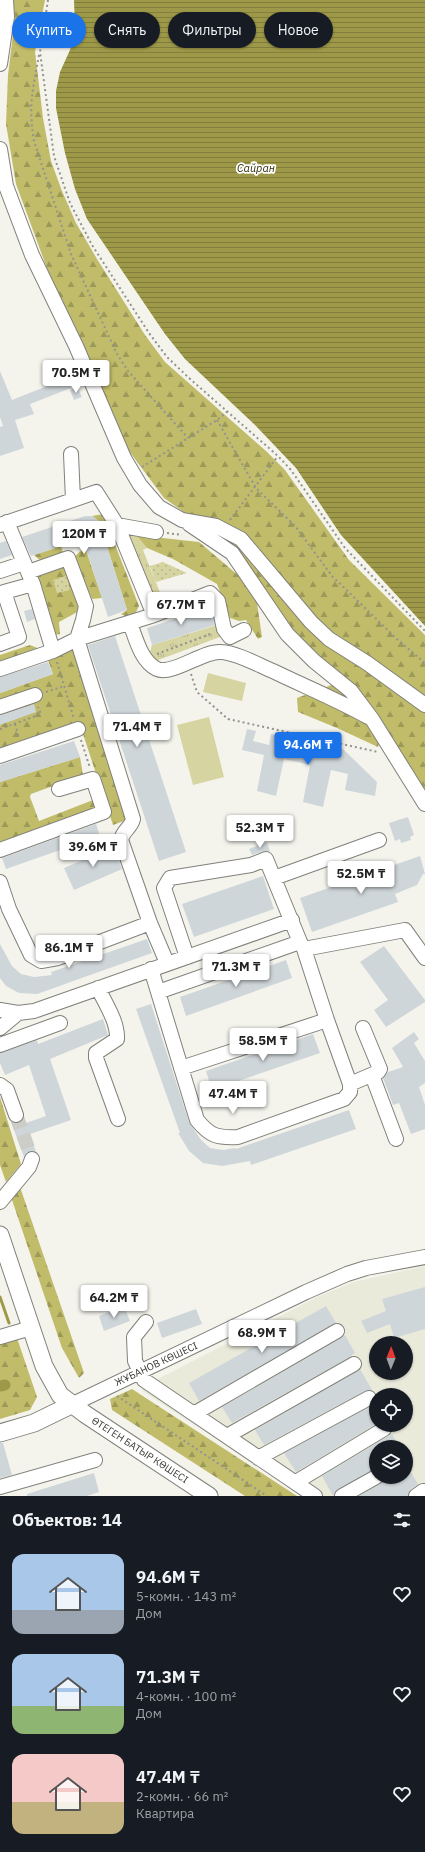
<!DOCTYPE html>
<html lang="ru">
<meta charset="utf-8">
<style>
body{margin:0;font-family:"IBM Plex Sans",sans-serif;background:#20242c;color:#f1f3f6;height:100vh;display:flex;flex-direction:column;font-size:15px;white-space:nowrap}
*{box-sizing:border-box;margin:0}
p{font-size:13px;color:#9ea1a6}
.icon{flex:none;width:22px;height:22px;fill:none;stroke:currentColor;stroke-width:2;stroke-linecap:round;stroke-linejoin:round}
.map{position:relative;height:1496px;overflow:hidden}
.side{display:flex;flex-direction:column;background:#171b24;flex:1}
.side>*{flex:none}
.hud{position:absolute;left:12px;top:12px;width:401px;height:36px;display:flex;gap:8px}
.needle{width:26px;rotate:1deg}
.buttons{position:absolute;left:369px;top:1336px;display:grid;gap:8px}
.buttons a{display:grid;place-items:center;width:44px;height:44px;border-radius:50%;background:#171b24;box-shadow:0 1px 3px #0004;font-size:20px}
.price{position:absolute;translate:-50% -34px;padding:0 9px;border-radius:4px;background:#fff;color:#222;font-size:13px;line-height:26px;filter:drop-shadow(0 1px 2px #0008)}
.price::after{content:'';position:absolute;left:50%;top:24px;width:12px;height:9px;margin-left:-6px;background:inherit;clip-path:polygon(0 0,100% 0,50% 100%)}
.price.active{background:#1a73e8;color:#fff}
ul{padding:0;list-style:none}
li{display:flex;align-items:center;gap:12px;height:100px;padding:0 12px}
li span{display:grid;place-items:center;flex:none;width:112px;height:80px;border-radius:12px;color:#555}
li>.icon{margin-inline-start:auto}
span .icon{width:48px;height:48px;fill:#fffc;stroke-width:1}
li b{font-size:17px}
h2{display:flex;justify-content:space-between;align-items:center;height:48px;padding:0 12px;font-size:17px}
.tag{padding:0 14px;border-radius:18px;background:#171b24;box-shadow:0 1px 3px #0004;font-size:14px;line-height:36px}
.tag.active{background:#1a73e8;color:#fff}
.map>svg:first-child{display:block}
.built{fill:#eaeadb;fill-rule:evenodd}
.grass{fill:url(#grass-tufts)}
.forest{fill:url(#forest-firs)}
.park{fill:url(#park-dots)}
.garden{fill:#d6d4a1}
.water{fill:url(#water-rules)}
.lines{fill:none;stroke-linecap:round;stroke-linejoin:round}
.stream{stroke:#9e9948;stroke-width:3}
.canal{stroke:#9e9948;stroke-width:11}
.building{fill:#cfd6d9}
.minor-tunnel{stroke:#cdcdc7;stroke-width:14;stroke-dasharray:14 7;stroke-linecap:butt}
.minor-casing{stroke:#81817b;stroke-width:16}
.major-casing{stroke:#81817b;stroke-width:19}
.path{stroke:#93938e;stroke-width:2;stroke-dasharray:2 3;stroke-linecap:butt}
.minor{stroke:#fff;stroke-width:14}
.major{stroke:#fff;stroke-width:17}
.labels{text-anchor:middle;dominant-baseline:central;stroke-width:3.5;stroke-linejoin:round;paint-order:stroke}
.street-label{font-size:10px;fill:#323230;stroke:#fffffe}
.water-label{font-size:11px;font-style:italic;fill:#312f0b;stroke:#fffffe}
</style>
<div class="map">
<svg width="425" height="1496" viewBox="0 0 425 1496">
<defs>
<pattern id="grass-tufts" width="24" height="20" patternUnits="userSpaceOnUse"><rect width="24" height="20" fill="#d6d4a1"/><path d="M3 7l-1-3M5 7V3M7 7l1-3M15 17l-1-3M17 17v-4M19 17l1-3" fill="none" stroke="#b8b68b"/></pattern>
<pattern id="forest-firs" width="22" height="20" patternUnits="userSpaceOnUse"><rect width="22" height="20" fill="#c1bc6a"/><path d="M5 1l3.5 6h-7zM16 11l3.5 6h-7z" fill="#9d9958"/></pattern>
<pattern id="park-dots" width="8" height="8" patternUnits="userSpaceOnUse"><rect width="8" height="8" fill="#d6d4a1"/><path d="M2 2h.1M6 6h.1" fill="none" stroke="#b8b68b" stroke-width="1.8" stroke-linecap="round"/></pattern>
<pattern id="water-rules" width="6" height="5" patternUnits="userSpaceOnUse"><rect width="6" height="5" fill="#9e9948"/><path d="M0 2.5h6" fill="none" stroke="#817d3c"/></pattern>
</defs>
<rect width="100%" height="100%" fill="#f4f4ed"/>
<!-- built -->
<path class="built" d="M425 1266V1496H303L141 1390 148 1384 319 1296 354 1282ZM376 1343H406V1373H376ZM376 1395H406V1425H376ZM376 1447H406V1477H376Z"/>
<!-- grass -->
<path class="grass" d="M136 535 147 548 143 550 161 595 157 597 159 601 157 605 128 539 130 536Z
M217 625 220 637 153 662 150 652 152 645Z"/>
<!-- forest -->
<path class="forest" d="M13 0H45L35 52 43 118 51 161 62 191 76 223 97 259 145 335 165 362 266 451 285 470 349 560 425 635V800L354 686 296 635 240 552 164 498 129 451 48 271 16 184 6 124 8 75 15 18Z
M103 514 139 606 135 614 127 617 121 614 127 610 99 521 92 516Z
M136 535 199 542 239 576 257 603 262 637 258 639 246 620 239 621 230 618 217 584 173 559 147 548Z
M61 546 64 555 42 562 34 555Z
M85 547 102 598 92 599 74 557Z
M65 564 81 610 59 622 60 634 51 636 32 573Z
M30 645 45 651 0 665V655Z
M73 645 129 819 113 825 80 725 0 753V693L53 674 48 660Z
M334 684 344 690 380 738 378 747 337 728 298 712 297 698Z
M80 757 83 775 31 794 30 797 39 821 93 800 96 812 0 845V782Z
M0 1097 21 1164 6 1182 0 1165Z
M20 1187 84 1373 79 1378 62 1348 11 1197Z
M17 1338 37 1397 30 1410 0 1419V1343Z
M132 1389 297 1496H245L112 1410 110 1399Z"/>
<!-- park -->
<path class="park" d="M163 562 187 573 156 582 150 566Z
M66 576 70 590 57 593 53 580Z"/>
<!-- garden -->
<path class="garden" d="M208 673 246 683 242 701 203 692Z
M209 717 224 777 193 785 177 725Z"/>
<!-- water -->
<path class="water" d="M74 0H425V626L341 535 296 468 255 425 185 359 165 334 87 219 75 189 65 153 56 108V91L60 72 70 50 75 31Z"/>
<g class="lines">
<!-- stream -->
<path class="stream" d="M0 1297 9 1323"/>
<!-- canal -->
<path class="canal" d="M0 1386 5 1385"/>
</g>
<!-- building -->
<path class="building" d="M0 371 12 400 67 378 71 388 30 404 34 414 15 420 24 448 0 456V427L3 426 0 417Z
M77 387 82 397 74 400 70 390Z
M85 516H92L99 521 127 610 108 617 83 539 31 556 22 537Z
M6 541 12 555 0 559V543Z
M211 607 215 625 152 645 147 628Z
M32 609 35 619 27 622 24 611Z
M115 636 186 852 159 861 88 645Z
M48 662 53 674 0 693V677Z
M34 704 36 712 0 725V715Z
M247 729 256 731 253 741 269 745 271 734 343 749 377 782 375 796 345 790 348 774 331 770 323 807 303 802 310 765 284 759 276 796 257 791 264 755 242 750Z
M74 741 80 757 0 782V765Z
M408 817 414 835 410 837 411 840 401 843 400 839 395 841 389 823Z
M96 824 100 836 6 869 2 858Z
M267 842 270 852 263 851 252 855 249 849Z
M114 847 122 869 74 890 64 868Z
M420 856 425 874H423L417 885 395 894 398 902 312 932 300 898Z
M263 876 274 909 194 937 182 904Z
M147 939 152 953 37 994 19 993 6 986 0 978V944L12 966 21 974 34 977 52 975 51 972Z
M384 946 425 1000V1002L386 1027 374 1010 388 1000 360 962Z
M286 960 292 978 186 1016 180 997Z
M151 1004 189 1122 201 1140 210 1148 223 1150 235 1148 236 1149 349 1110 356 1129 251 1165 250 1161 222 1166 203 1163 189 1151 178 1133H180L136 1009Z
M103 1019 108 1035 50 1059 71 1120 30 1134 36 1152H27L24 1157 11 1122 19 1123 24 1117 26 1123 46 1116 29 1065 5 1075 0 1063V1053L37 1040 38 1044Z
M414 1032 419 1039 414 1043 425 1061V1083L419 1087 425 1105V1129L411 1134 399 1103 393 1105 383 1078 388 1072 403 1067 392 1048Z
M313 1034 320 1053 212 1090 206 1071Z
M425 1287V1329L394 1338 390 1324 367 1333 361 1321 386 1311 382 1299Z
M124 1306 130 1321 104 1331 99 1316Z
M326 1306 336 1323 199 1401 189 1383Z
M196 1309 202 1324 162 1338 157 1323Z
M345 1335 355 1353 352 1355V1356L232 1423 222 1407 341 1338Z
M360 1369 372 1390 365 1391 264 1445 255 1430Z
M376 1403V1424L296 1472 284 1453Z
M392 1434 399 1447H376V1469L338 1489 333 1496 322 1476Z
M0 1443H3L12 1475 0 1478Z
M406 1464 418 1484 411 1489 408 1496H359L380 1484 384 1477H406Z
M94 1473 99 1492 87 1496H27V1494Z"/>
<g class="lines">
<!-- minor-tunnel -->
<path class="minor-tunnel" d="M16 1115 32 1159"/>
<defs>
<path id="minor" d="M0 64 7 17 6 0
M0 149 6 186 32 255 76 346 124 458 140 485 159 507 182 520 216 526 241 539 311 622 329 639 367 663 425 705
M71 454 73 500
M7 522 33 584 53 651 77 639 154 615 210 593 218 601 224 629 230 637 244 630
M189 524 232 553 287 634 314 661 351 691 372 719 425 804
M0 525 96 492 117 525 156 532
M117 525 154 615
M0 571 24 563
M28 572 68 558 86 606 83 620 77 639 133 819C131 828 123 830 121 840L150 923 167 963
M130 623C136 639 141 661 157 669 172 676 204 650 221 652 238 653 260 666 275 672 306 687 338 700 368 717
M0 644 19 637 4 592 33 584
M0 669 53 651
M0 707 35 695
M0 756 78 729
M0 850 104 812 93 779 59 789
M274 878 379 840
M0 882 9 909 31 955 41 961 58 958 150 923
M304 949 405 930 425 958
M151 969 197 1120C210 1136 217 1138 238 1137L344 1099 350 1092V1084L327 1020 304 949 300 942 266 859 251 865 170 878 164 888 187 957
M98 988C105 1003 118 1022 117 1039L96 1053V1058L118 1119
M158 992 300 942
M0 1010 18 1013 34 1011 292 920
M0 1028 18 1013
M0 1045 60 1023
M181 1068 327 1020
M372 1075 396 1139
M350 1084 378 1072 380 1069 363 1028
M0 1085 7 1090 16 1115
M0 1202 29 1167 32 1159
M146 1322 134 1337 135 1361 144 1380 191 1412H197L337 1331
M0 1337 31 1328
M71 1405 306 1292 347 1274 366 1268 425 1257
M191 1412 315 1496
M227 1436 354 1364
M258 1458 369 1398
M296 1482 384 1429
M0 1487 95 1460
M342 1496 376 1477
M416 1496 423 1491"/>
<path id="major" d="M0 1235 44 1366 60 1395 85 1414 209 1496
M0 1433 34 1423 71 1405"/>
</defs>
<!-- minor casing -->
<use href="#minor" class="minor-casing"/>
<!-- major casing -->
<use href="#major" class="major-casing"/>
<!-- path -->
<path class="path" d="M48 0 40 52 54 156 70 203 92 245 149 333 167 357 189 378 278 456 291 470 345 548 425 631
M39 55C33 88 28 106 34 141L71 254 117 354 128 371 188 438
M217 420 256 488 295 526 332 576 398 640 425 663
M142 467 217 420 228 411
M230 520 278 456
M167 533 182 535
M157 654 213 633
M57 662 74 719
M191 674 197 692 228 719 378 752
M46 692 64 686
M15 724 19 738
M0 729 41 714 38 707
M81 740 90 768
M117 1396 267 1496"/>
<!-- minor -->
<use href="#minor" class="minor"/>
<!-- major -->
<use href="#major" class="major"/>
</g>
<g class="labels">
<!-- street labels -->
<g class="street-label">
<text transform="translate(156 1364) rotate(-25)">ЖҰБАНОВ КӨШЕСІ</text>
<text transform="translate(140 1450) rotate(33)">ӨТЕГЕН БАТЫР КӨШЕСІ</text>
</g>
<!-- water labels -->
<g class="water-label">
<text x="256" y="168">Сайран</text>
</g>
</g>
</svg>
<div class="buttons">
<a><svg class="needle" viewBox="-14 -14 28 28"><path d="M0-13l5 13h-10z" fill="#e53935"/><path d="M0 13l5-13h-10z" fill="#9ea1a6"/></svg></a>
<a><svg class="icon" aria-label="locate" viewBox="0 0 24 24"><circle cx="12" cy="12" r="6"/><path d="M12 2v4M12 18v4M2 12h4M18 12h4"/></svg></a>
<a><svg class="icon" aria-label="layers" viewBox="0 0 24 24"><path d="M12 4l9 5-9 5-9-5zM3 14l9 5 9-5"/></svg></a>
</div>
<b class="price" style="left:76px;top:394px">70.5M ₸</b>
<b class="price" style="left:84px;top:555px">120M ₸</b>
<b class="price" style="left:181px;top:626px">67.7M ₸</b>
<b class="price" style="left:137px;top:748px">71.4M ₸</b>
<b class="price active" style="left:308px;top:766px">94.6M ₸</b>
<b class="price" style="left:260px;top:849px">52.3M ₸</b>
<b class="price" style="left:93px;top:868px">39.6M ₸</b>
<b class="price" style="left:361px;top:895px">52.5M ₸</b>
<b class="price" style="left:69px;top:969px">86.1M ₸</b>
<b class="price" style="left:236px;top:988px">71.3M ₸</b>
<b class="price" style="left:263px;top:1062px">58.5M ₸</b>
<b class="price" style="left:233px;top:1115px">47.4M ₸</b>
<b class="price" style="left:114px;top:1319px">64.2M ₸</b>
<b class="price" style="left:262px;top:1354px">68.9M ₸</b>
<div class="hud">
<a class="tag active">Купить</a>
<a class="tag">Снять</a>
<a class="tag">Фильтры</a>
<a class="tag">Новое</a>
</div>
</div>
<section class="side">
<h2>Объектов: 14<svg class="icon" aria-label="filters" viewBox="0 0 24 24"><path d="M4 7h16M4 17h16"/><circle cx="9" cy="7" r="2"/><circle cx="15" cy="17" r="2"/></svg></h2>
<ul>
<li><span style="background:linear-gradient(#a9c7e8 70%,#9aa5b1 0)"><svg class="icon" aria-label="home" viewBox="0 0 24 24"><path d="M3 11l9-7 9 7M6 9v11h12V9"/></svg></span><div><b>94.6M ₸</b><p>5-комн. · 143 m²</p><p>Дом</p></div><svg class="icon" aria-label="heart" viewBox="0 0 24 24"><path d="M12 20l-8-8c-3-5 5-10 8-4 3-6 11-1 8 4z"/></svg></li>
<li><span style="background:linear-gradient(#a9c7e8 65%,#8fb573 0)"><svg class="icon" aria-label="home" viewBox="0 0 24 24"><path d="M3 11l9-7 9 7M6 9v11h12V9"/></svg></span><div><b>71.3M ₸</b><p>4-комн. · 100 m²</p><p>Дом</p></div><svg class="icon" aria-label="heart" viewBox="0 0 24 24"><path d="M12 20l-8-8c-3-5 5-10 8-4 3-6 11-1 8 4z"/></svg></li>
<li><span style="background:linear-gradient(#f6c9c9 60%,#c2b280 0)"><svg class="icon" aria-label="home" viewBox="0 0 24 24"><path d="M3 11l9-7 9 7M6 9v11h12V9"/></svg></span><div><b>47.4M ₸</b><p>2-комн. · 66 m²</p><p>Квартира</p></div><svg class="icon" aria-label="heart" viewBox="0 0 24 24"><path d="M12 20l-8-8c-3-5 5-10 8-4 3-6 11-1 8 4z"/></svg></li>
</ul>
</section>
